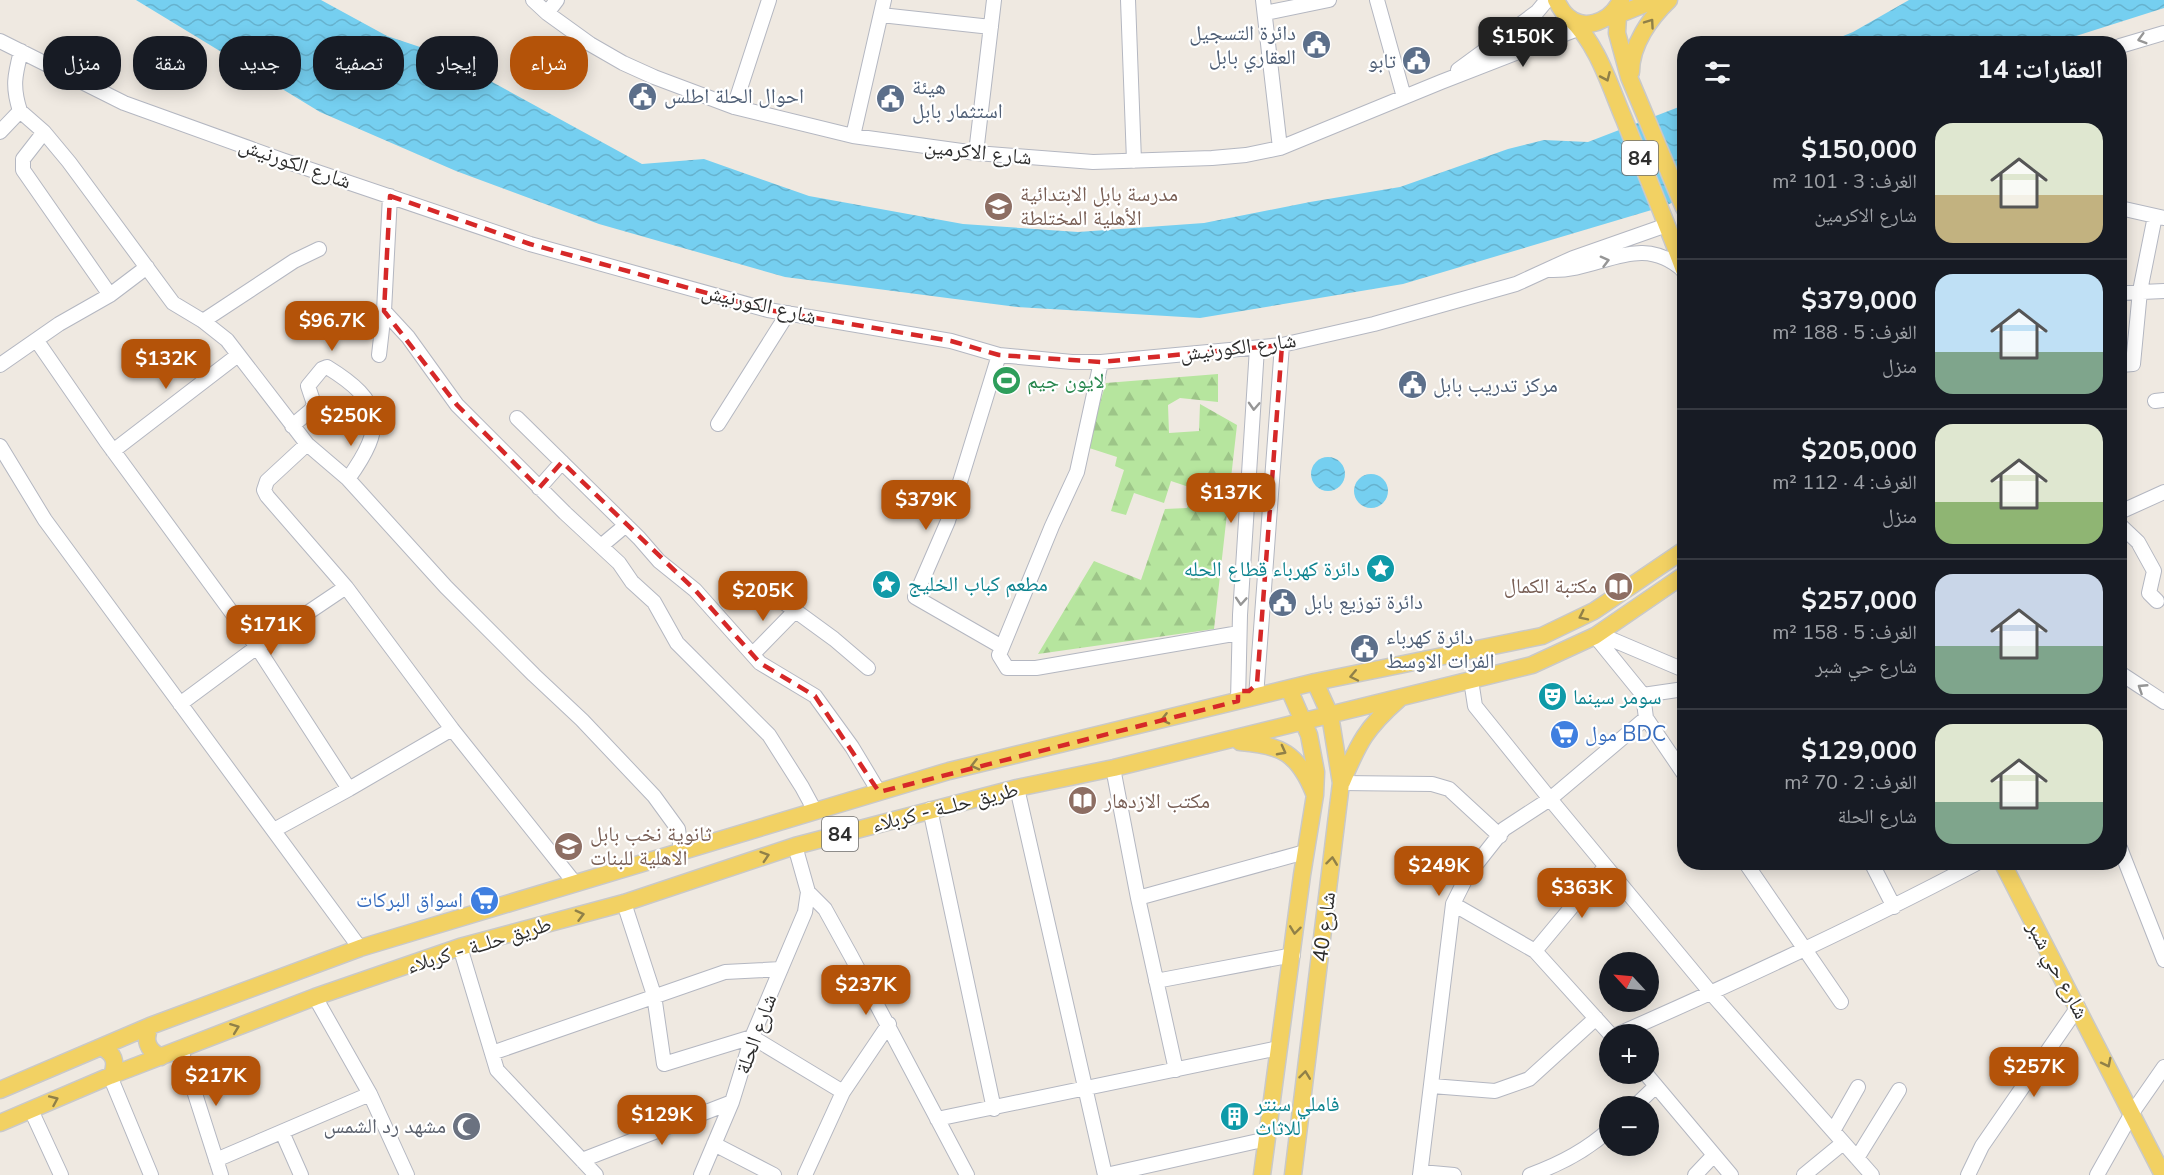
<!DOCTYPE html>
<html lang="ar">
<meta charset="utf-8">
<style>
body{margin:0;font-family:"Nunito Sans","Noto Naskh Arabic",sans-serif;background:#242831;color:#f1f3f6;direction:rtl;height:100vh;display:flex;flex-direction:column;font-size:22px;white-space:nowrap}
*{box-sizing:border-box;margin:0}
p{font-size:20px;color:#9ea1a6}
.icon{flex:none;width:33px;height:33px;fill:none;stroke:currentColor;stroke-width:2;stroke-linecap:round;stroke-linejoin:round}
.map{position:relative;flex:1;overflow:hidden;direction:ltr}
.side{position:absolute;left:1677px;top:36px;width:450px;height:834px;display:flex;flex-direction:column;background:#171b24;border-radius:24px;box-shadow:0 3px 15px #0003;direction:rtl}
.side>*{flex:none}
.hud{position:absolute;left:18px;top:36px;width:570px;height:54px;direction:rtl;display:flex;gap:12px}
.needle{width:39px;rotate:296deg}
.controls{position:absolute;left:1599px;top:952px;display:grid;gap:12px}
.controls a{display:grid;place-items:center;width:60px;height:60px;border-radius:50%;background:#171b24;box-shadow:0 3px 15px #0003;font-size:30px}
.price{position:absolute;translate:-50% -51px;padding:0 14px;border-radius:12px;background:#b45309;color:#fff;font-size:20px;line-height:39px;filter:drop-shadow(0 2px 3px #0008)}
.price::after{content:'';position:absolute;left:50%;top:36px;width:18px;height:14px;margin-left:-9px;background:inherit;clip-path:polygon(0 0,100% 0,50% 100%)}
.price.active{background:#222;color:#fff}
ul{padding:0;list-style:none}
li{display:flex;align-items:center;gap:18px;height:150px;padding:0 24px}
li+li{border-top:2px solid #363941}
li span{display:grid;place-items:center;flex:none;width:168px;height:120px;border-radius:18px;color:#555}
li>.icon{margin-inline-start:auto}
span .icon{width:72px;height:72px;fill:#fffc;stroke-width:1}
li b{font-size:26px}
h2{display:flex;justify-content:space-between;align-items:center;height:72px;padding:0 24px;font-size:26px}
.tag{padding:0 21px;border-radius:24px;background:#171b24;box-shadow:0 3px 15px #0003;font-size:21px;line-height:54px}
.tag.active{background:#b45309;color:#fff}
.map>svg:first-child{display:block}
.forest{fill:url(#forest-firs)}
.water{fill:url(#water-waves)}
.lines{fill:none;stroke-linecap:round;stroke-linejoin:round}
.minor-casing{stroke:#b4b7c1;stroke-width:16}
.major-casing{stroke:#c9c9c9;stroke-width:19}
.minor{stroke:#fff;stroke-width:14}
.major{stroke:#f2d163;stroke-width:16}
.oneway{stroke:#908048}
.oneway2{stroke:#969696}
.marked{fill:none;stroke:#d62828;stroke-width:4.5;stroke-dasharray:12 8;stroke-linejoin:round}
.labels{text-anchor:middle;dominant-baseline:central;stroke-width:4.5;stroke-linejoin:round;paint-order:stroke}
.shield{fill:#fff;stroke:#6d6d6d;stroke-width:1.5}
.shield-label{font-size:20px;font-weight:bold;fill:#2e2e2e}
.service-label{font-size:21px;fill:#4e5e75;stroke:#fff;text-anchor:start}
.street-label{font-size:21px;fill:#2e2e2e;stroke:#fff}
.education-label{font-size:21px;fill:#785e54;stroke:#fff;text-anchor:start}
.leisure-label{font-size:21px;fill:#27864d;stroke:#fff;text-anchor:start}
.culture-label{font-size:21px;fill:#0d838f;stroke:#fff;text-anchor:start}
.shop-label{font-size:21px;fill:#366cbe;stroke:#fff;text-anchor:start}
.worship-label{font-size:21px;fill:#5b616d;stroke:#fff;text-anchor:end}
</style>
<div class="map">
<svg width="2164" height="1175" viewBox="0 0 2164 1175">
<defs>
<pattern id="forest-firs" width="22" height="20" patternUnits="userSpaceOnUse" patternTransform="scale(1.5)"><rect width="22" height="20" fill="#b6e59e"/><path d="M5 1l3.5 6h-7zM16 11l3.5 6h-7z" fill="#9dc588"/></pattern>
<pattern id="water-waves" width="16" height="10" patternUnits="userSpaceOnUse" patternTransform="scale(1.5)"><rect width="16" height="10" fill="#75cff0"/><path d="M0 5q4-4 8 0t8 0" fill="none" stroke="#66b2ce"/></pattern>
</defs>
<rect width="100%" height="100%" fill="#efe9e1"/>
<!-- forest -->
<path class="forest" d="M1218 374V402L1180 398 1168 405 1169 433 1199 431 1200 404 1237 425 1214 629 1038 654 1094 561 1141 580 1165 509 1187 508 1195 489 1171 481 1164 503 1134 493 1126 515 1111 511 1124 470 1115 466 1117 457 1086 447 1106 383Z"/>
<!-- water -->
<path class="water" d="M136 0H321L387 36 441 54 642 164 704 159 809 196 963 224 1078 232 1204 223 1310 202 1400 187 1508 149 1544 140 1588 142 1684 105V197L1665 206 1403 284 1200 318 1017 307 785 277 599 224 456 171 320 112Z
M1909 0H2164V8L2054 43H1826L1853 32Z
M1311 474a17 17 0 1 1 34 0a17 17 0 1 1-34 0Z
M1354 491a17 17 0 1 1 34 0a17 17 0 1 1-34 0Z"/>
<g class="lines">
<defs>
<path id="minor" d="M533 0 547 13 590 44 623 63 654 77 734 107 853 136 976 153 1093 162 1212 158 1246 155 1280 148 1441 82 1588 25
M1128 0 1134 161
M1263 0 1280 148
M1377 0 1404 97
M547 13 557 0
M1265 13 1329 0
M881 15 991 27
M0 41 124 103 282 160 530 244 768 310 951 341 999 355 1072 362H1101L1282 345 1374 324 1516 284 1573 258 1667 225
M2120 46 2164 33
M1458 70 1537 12 1547 0
M734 107 769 0
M20 111 44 132 69 162 173 303 203 321 227 340 307 444 348 479 446 587 534 675 582 720 654 796 678 829 681 851
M0 132 20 111C12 86 15 75 21 51
M44 132 23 159V170L110 295
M853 136 884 0
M976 153 994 0
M2120 208 2164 218
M1550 270C1600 272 1640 230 1684 271
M2120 293 2164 291
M384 311 408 337 457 405 565 513 619 563 632 582 654 602 677 643 769 735 802 787 815 811
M203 321 294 261 319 249
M37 341 106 441 257 647 349 789
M379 355 384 311 390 196
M999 355 948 521 915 597 1002 647
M1101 362 1077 472 1052 526 999 655 1007 668H1036L1239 633
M0 365 59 324 110 295 147 267
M2121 365 2133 364 2140 291 2155 216
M2155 401 2164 400
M517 418 639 538 659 561 695 590 760 663 815 696 852 747 879 792
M718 424 788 313
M292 426 311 410 314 404 308 386 322 369 327 367C384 402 386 426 348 479
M307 444 267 481 264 490 267 496 346 587 452 729 574 882
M0 446 45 520 360 948
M113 451 238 355
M539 488 562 462
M2120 512 2164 492
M2120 525 2138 542 2154 571 2149 593 2157 601
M601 546 626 525
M771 593 834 639 868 668
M1599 634 1684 670
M1595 636 1643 695 1646 718 1684 774
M753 654 795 611
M2120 673 2164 702
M1471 680 1475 706 1550 799 1711 993 1872 1175
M1643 695 1684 689
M1256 697 1282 345
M1238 701 1240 615 1257 348
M180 704 257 647 346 587
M1113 768 1138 898 1176 1070
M1341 783 1432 784 1449 789 1500 836
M1017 788 1105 1175
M930 809 994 1109
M274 830 349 789 452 729
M795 846 808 892 825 909 851 956 967 1175
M2120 848 2164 960
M1745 862 1841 1002
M1871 862 1894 907
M1138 898 1305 852
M624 903 654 995 664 1064 752 1037 843 1092
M1453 904 1535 951 1611 1035
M460 947 497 1070 596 1175
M1535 951 1605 867
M1156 981 1293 955
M315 997 370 1094 407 1175
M1616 1035C1739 981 1860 925 1979 862
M181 1050 221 1175
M492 1053 725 972 781 969
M1646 1074 1731 1175
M110 1076 151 1175
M1432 1086 1495 1091 1529 1079 1596 1018
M1634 1107 1656 1086
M31 1110 61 1175
M937 1119 1279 1048
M1833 1131 1858 1087
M282 1132 301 1175
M714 1144 774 1175
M1857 1158 1899 1090
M216 1160 370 1094
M582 1160 732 1102
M1421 1172 1454 1175
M701 1175 732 1102 752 1037 805 912 808 892
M805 1175 843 1092 889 1024
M1106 1175 1267 1139
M1420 1175 1453 904 1467 876 1504 829 1550 799 1646 718
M1530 1175C1558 1165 1587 1150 1610 1129
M1695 1175 1714 1155
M1804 1175 1843 1143
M1968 1175 1982 1146 2078 1007
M2097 1175 2132 1113 2164 1067"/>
<path id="major" d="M1556 0C1558 4 1561 9 1564 13 1581 33 1609 23 1620 2
M1621 0 1618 15 1617 33 1629 77 1684 208
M1570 18C1598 45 1609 84 1624 119 1644 169 1665 219 1684 270
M1610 18 1655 0
M1631 72C1631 45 1650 18 1669 0
M1240 742C1281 745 1298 753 1314 793
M1342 782C1359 742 1366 728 1399 699
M2002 862 2163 1175
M150 1026C144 1040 147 1050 161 1057
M101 1047C114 1053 117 1062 112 1075
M0 1090 150 1026 360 948 949 771 1315 682 1542 636 1594 611 1684 550
M0 1123 110 1076 315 997 460 947 624 903 795 846 1017 788 1114 768 1532 665 1595 636 1684 575
M1262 1175 1302 875 1315 795 1316 772 1309 735 1289 689
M1293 1175 1341 783 1330 715 1315 682"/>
</defs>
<!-- minor casing -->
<use href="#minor" class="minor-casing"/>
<!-- major casing -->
<use href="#major" class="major-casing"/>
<!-- minor -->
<use href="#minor" class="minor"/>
<!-- major -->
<use href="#major" class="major"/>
</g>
<!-- one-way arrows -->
<defs><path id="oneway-chevron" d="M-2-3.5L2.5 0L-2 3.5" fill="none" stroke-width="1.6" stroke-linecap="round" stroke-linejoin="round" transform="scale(1.5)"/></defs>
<g class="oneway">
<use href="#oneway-chevron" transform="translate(1650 23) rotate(-55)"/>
<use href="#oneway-chevron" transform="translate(1606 77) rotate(66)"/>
<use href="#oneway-chevron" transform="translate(1583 616) rotate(154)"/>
<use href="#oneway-chevron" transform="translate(1354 676) rotate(168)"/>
<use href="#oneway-chevron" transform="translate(1165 719) rotate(166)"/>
<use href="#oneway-chevron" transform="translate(1282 751) rotate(28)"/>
<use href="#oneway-chevron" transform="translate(975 765) rotate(166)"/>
<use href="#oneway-chevron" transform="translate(765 856) rotate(-18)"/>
<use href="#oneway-chevron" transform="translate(1332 861) rotate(-83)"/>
<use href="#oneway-chevron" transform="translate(580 915) rotate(-15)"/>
<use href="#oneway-chevron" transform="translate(1295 930) rotate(97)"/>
<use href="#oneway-chevron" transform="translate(235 1028) rotate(-21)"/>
<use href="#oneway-chevron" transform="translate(2107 1063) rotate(63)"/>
<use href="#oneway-chevron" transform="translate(1305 1075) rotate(-83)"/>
<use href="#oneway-chevron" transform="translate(54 1100) rotate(-24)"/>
</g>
<g class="oneway2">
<use href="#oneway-chevron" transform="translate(2142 39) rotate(164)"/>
<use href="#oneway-chevron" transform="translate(1605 261) rotate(-15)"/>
<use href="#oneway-chevron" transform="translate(1254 406) rotate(93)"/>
<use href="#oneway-chevron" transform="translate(1241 601) rotate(94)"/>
<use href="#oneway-chevron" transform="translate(2142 688) rotate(-147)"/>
</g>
<!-- marked area -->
<path class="marked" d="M390 196 530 244 768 310 951 341 999 355 1101 362 1282 345 1257 684 1249 691H1238V701L879 792 815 696 760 663 695 590 562 462 539 488 457 405 384 311Z"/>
<!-- icons -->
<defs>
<symbol id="civic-disc" viewBox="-11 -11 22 22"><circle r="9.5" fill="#5c6f8a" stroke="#fff"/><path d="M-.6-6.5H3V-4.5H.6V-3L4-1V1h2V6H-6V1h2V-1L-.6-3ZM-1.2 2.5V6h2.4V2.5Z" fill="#fff"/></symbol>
<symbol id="school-disc" viewBox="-11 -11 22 22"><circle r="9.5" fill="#8d6e63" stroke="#fff"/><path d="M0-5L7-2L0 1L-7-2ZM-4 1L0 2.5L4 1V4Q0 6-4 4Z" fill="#fff"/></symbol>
<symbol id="stadium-disc" viewBox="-11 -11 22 22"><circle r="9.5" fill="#2e9e5b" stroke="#fff"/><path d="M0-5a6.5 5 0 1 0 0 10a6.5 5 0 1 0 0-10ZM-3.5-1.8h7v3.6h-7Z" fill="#fff"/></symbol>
<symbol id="sight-disc" viewBox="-11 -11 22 22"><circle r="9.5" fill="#0f9aa8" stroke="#fff"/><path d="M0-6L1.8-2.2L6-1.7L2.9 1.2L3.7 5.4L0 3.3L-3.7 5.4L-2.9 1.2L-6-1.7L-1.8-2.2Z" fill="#fff"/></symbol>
<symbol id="library-disc" viewBox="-11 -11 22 22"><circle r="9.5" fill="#8d6e63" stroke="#fff"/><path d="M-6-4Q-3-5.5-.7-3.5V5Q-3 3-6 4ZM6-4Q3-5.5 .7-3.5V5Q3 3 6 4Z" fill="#fff"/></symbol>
<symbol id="theatre-disc" viewBox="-11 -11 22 22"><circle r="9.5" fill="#0f9aa8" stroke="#fff"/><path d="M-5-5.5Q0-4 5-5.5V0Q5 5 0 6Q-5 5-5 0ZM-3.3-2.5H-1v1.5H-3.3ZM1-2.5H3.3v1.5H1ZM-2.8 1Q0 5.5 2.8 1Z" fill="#fff"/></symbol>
<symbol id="supermarket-disc" viewBox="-11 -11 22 22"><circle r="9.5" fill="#3f7fe0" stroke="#fff"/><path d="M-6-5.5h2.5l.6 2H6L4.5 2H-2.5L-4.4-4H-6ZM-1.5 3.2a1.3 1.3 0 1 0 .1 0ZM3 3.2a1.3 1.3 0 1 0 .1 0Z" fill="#fff"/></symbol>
<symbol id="building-disc" viewBox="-11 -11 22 22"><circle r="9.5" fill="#0f9aa8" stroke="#fff"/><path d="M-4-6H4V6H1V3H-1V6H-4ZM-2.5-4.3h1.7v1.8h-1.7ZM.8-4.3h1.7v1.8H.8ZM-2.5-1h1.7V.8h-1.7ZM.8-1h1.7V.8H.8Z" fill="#fff"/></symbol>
<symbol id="mosque-disc" viewBox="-11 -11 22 22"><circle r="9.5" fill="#6b7280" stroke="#fff"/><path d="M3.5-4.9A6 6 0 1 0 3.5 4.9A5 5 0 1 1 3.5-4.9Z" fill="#fff"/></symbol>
</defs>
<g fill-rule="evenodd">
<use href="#civic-disc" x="1300" y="28" width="33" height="33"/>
<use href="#civic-disc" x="1400" y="44" width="33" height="33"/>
<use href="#civic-disc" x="626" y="80" width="33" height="33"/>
<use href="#civic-disc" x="874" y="82" width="33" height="33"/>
<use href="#school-disc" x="982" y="190" width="33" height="33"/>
<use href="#stadium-disc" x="990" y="364" width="33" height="33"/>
<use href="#civic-disc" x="1396" y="368" width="33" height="33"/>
<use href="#sight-disc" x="1364" y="552" width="33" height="33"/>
<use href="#sight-disc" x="870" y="568" width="33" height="33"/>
<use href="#library-disc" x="1602" y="570" width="33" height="33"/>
<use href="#civic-disc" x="1266" y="586" width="33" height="33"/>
<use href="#civic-disc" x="1348" y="632" width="33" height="33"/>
<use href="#theatre-disc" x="1536" y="680" width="33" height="33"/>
<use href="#supermarket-disc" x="1548" y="718" width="33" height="33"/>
<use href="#library-disc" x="1066" y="784" width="33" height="33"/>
<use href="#school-disc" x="552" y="830" width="33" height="33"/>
<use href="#supermarket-disc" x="468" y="884" width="33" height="33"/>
<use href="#building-disc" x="1218" y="1100" width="33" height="33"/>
<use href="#mosque-disc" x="450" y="1110" width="33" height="33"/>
</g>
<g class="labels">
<!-- shield labels -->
<g class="shield">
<rect x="1622" y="141" width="36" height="34" rx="4.5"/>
<rect x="822" y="817" width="36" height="34" rx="4.5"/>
</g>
<g class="shield-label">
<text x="1640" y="158">84</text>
<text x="840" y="834">84</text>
</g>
<!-- service labels -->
<g class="service-label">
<text x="1296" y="33" text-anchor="end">دائرة التسجيل<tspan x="1296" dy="24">العقاري بابل</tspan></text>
<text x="1396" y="61" text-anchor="end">تابو</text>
<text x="912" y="87">هيئة<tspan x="912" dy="24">استثمار بابل</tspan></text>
<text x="664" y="96">احوال الحلة اطلس</text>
<text x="1433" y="385">مركز تدريب بابل</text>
<text x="1304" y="602">دائرة توزيع بابل</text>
<text x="1386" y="637">دائرة كهرباء<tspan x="1386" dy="24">الفرات الاوسط</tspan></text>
</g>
<!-- street labels -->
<g class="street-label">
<text transform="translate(978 152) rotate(6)">شارع الاكرمين</text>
<text transform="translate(295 163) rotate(19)">شارع الكورنيش</text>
<text transform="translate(759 304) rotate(13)">شارع الكورنيش</text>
<text transform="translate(1238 347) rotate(-7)">شارع الكورنيش</text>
<text transform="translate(945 807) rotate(-14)">طريق حلــة - كربلاء</text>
<text transform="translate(1324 927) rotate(-83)">شارع 40</text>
<text transform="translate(479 945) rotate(-17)">طريق حلــة - كربلاء</text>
<text transform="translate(2058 970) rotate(62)">شارع حي شبر</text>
<text transform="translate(756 1034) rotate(-70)">شارع الحلة</text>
</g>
<!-- education labels -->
<g class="education-label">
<text x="1020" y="194">مدرسة بابل الابتدائية<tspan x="1020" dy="24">الأهلية المختلطة</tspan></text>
<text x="1597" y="586" text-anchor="end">مكتبة الكمال</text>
<text x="1104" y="801">مكتب الازدهار</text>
<text x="590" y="834">ثانوية نخب بابل<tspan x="590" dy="24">الاهلية للبنات</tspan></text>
</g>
<!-- leisure labels -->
<g class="leisure-label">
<text x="1027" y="381">لايون جيم</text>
</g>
<!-- culture labels -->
<g class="culture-label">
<text x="1360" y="569" text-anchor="end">دائرة كهرباء قطاع الحله</text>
<text x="908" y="584">مطعم كباب الخليج</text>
<text x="1573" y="697">سومر سينما</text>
<text x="1255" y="1104">فاملي سنتر<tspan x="1255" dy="24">للاثاث</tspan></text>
</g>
<!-- shop labels -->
<g class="shop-label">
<text x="1585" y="734">مول BDC</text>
<text x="463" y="900" text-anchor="end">اسواق البركات</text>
</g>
<!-- worship labels -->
<g class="worship-label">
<text x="446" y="1126">مشهد رد الشمس</text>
</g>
</g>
</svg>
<div class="controls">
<a><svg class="needle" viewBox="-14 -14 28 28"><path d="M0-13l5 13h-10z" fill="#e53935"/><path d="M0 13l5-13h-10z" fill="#9ea1a6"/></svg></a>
<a>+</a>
<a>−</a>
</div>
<b class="price active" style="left:1523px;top:68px">$150K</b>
<b class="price" style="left:332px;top:352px">$96.7K</b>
<b class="price" style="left:166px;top:390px">$132K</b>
<b class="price" style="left:351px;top:447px">$250K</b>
<b class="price" style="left:1231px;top:524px">$137K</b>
<b class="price" style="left:926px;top:531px">$379K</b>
<b class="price" style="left:763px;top:622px">$205K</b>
<b class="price" style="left:271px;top:656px">$171K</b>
<b class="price" style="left:1439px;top:897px">$249K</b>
<b class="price" style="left:1582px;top:919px">$363K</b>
<b class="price" style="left:866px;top:1016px">$237K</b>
<b class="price" style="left:2034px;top:1098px">$257K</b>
<b class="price" style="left:216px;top:1107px">$217K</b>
<b class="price" style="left:662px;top:1146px">$129K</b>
<div class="hud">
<a class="tag active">شراء</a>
<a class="tag">إيجار</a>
<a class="tag">تصفية</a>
<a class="tag">جديد</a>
<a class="tag">شقة</a>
<a class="tag">منزل</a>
</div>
<section class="side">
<h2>العقارات: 14<svg class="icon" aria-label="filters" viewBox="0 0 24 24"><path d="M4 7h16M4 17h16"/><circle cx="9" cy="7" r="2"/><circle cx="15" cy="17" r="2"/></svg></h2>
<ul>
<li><span style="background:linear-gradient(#dfe7d0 60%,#c2b280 0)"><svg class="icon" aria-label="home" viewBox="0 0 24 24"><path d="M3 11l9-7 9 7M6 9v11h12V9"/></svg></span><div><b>$150,000</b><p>الغرف: 3 · 101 m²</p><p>شارع الاكرمين</p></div></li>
<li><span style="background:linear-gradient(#bfe0f5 65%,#7fa58c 0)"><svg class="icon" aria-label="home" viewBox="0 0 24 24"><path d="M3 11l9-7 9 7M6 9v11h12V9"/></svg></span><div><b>$379,000</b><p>الغرف: 5 · 188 m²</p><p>منزل</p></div></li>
<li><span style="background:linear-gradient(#dfe7d0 65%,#8fb573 0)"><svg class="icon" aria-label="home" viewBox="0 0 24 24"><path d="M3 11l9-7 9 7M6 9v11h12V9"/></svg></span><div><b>$205,000</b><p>الغرف: 4 · 112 m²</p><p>منزل</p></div></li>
<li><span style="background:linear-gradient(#c9d6e8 60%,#7fa58c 0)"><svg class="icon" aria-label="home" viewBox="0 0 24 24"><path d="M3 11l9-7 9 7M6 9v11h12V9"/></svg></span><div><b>$257,000</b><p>الغرف: 5 · 158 m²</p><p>شارع حي شبر</p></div></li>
<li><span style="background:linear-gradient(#dfe7d0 65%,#7fa58c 0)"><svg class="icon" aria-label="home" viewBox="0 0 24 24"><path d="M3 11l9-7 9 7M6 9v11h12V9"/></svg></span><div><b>$129,000</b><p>الغرف: 2 · 70 m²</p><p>شارع الحلة</p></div></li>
</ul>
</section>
</div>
